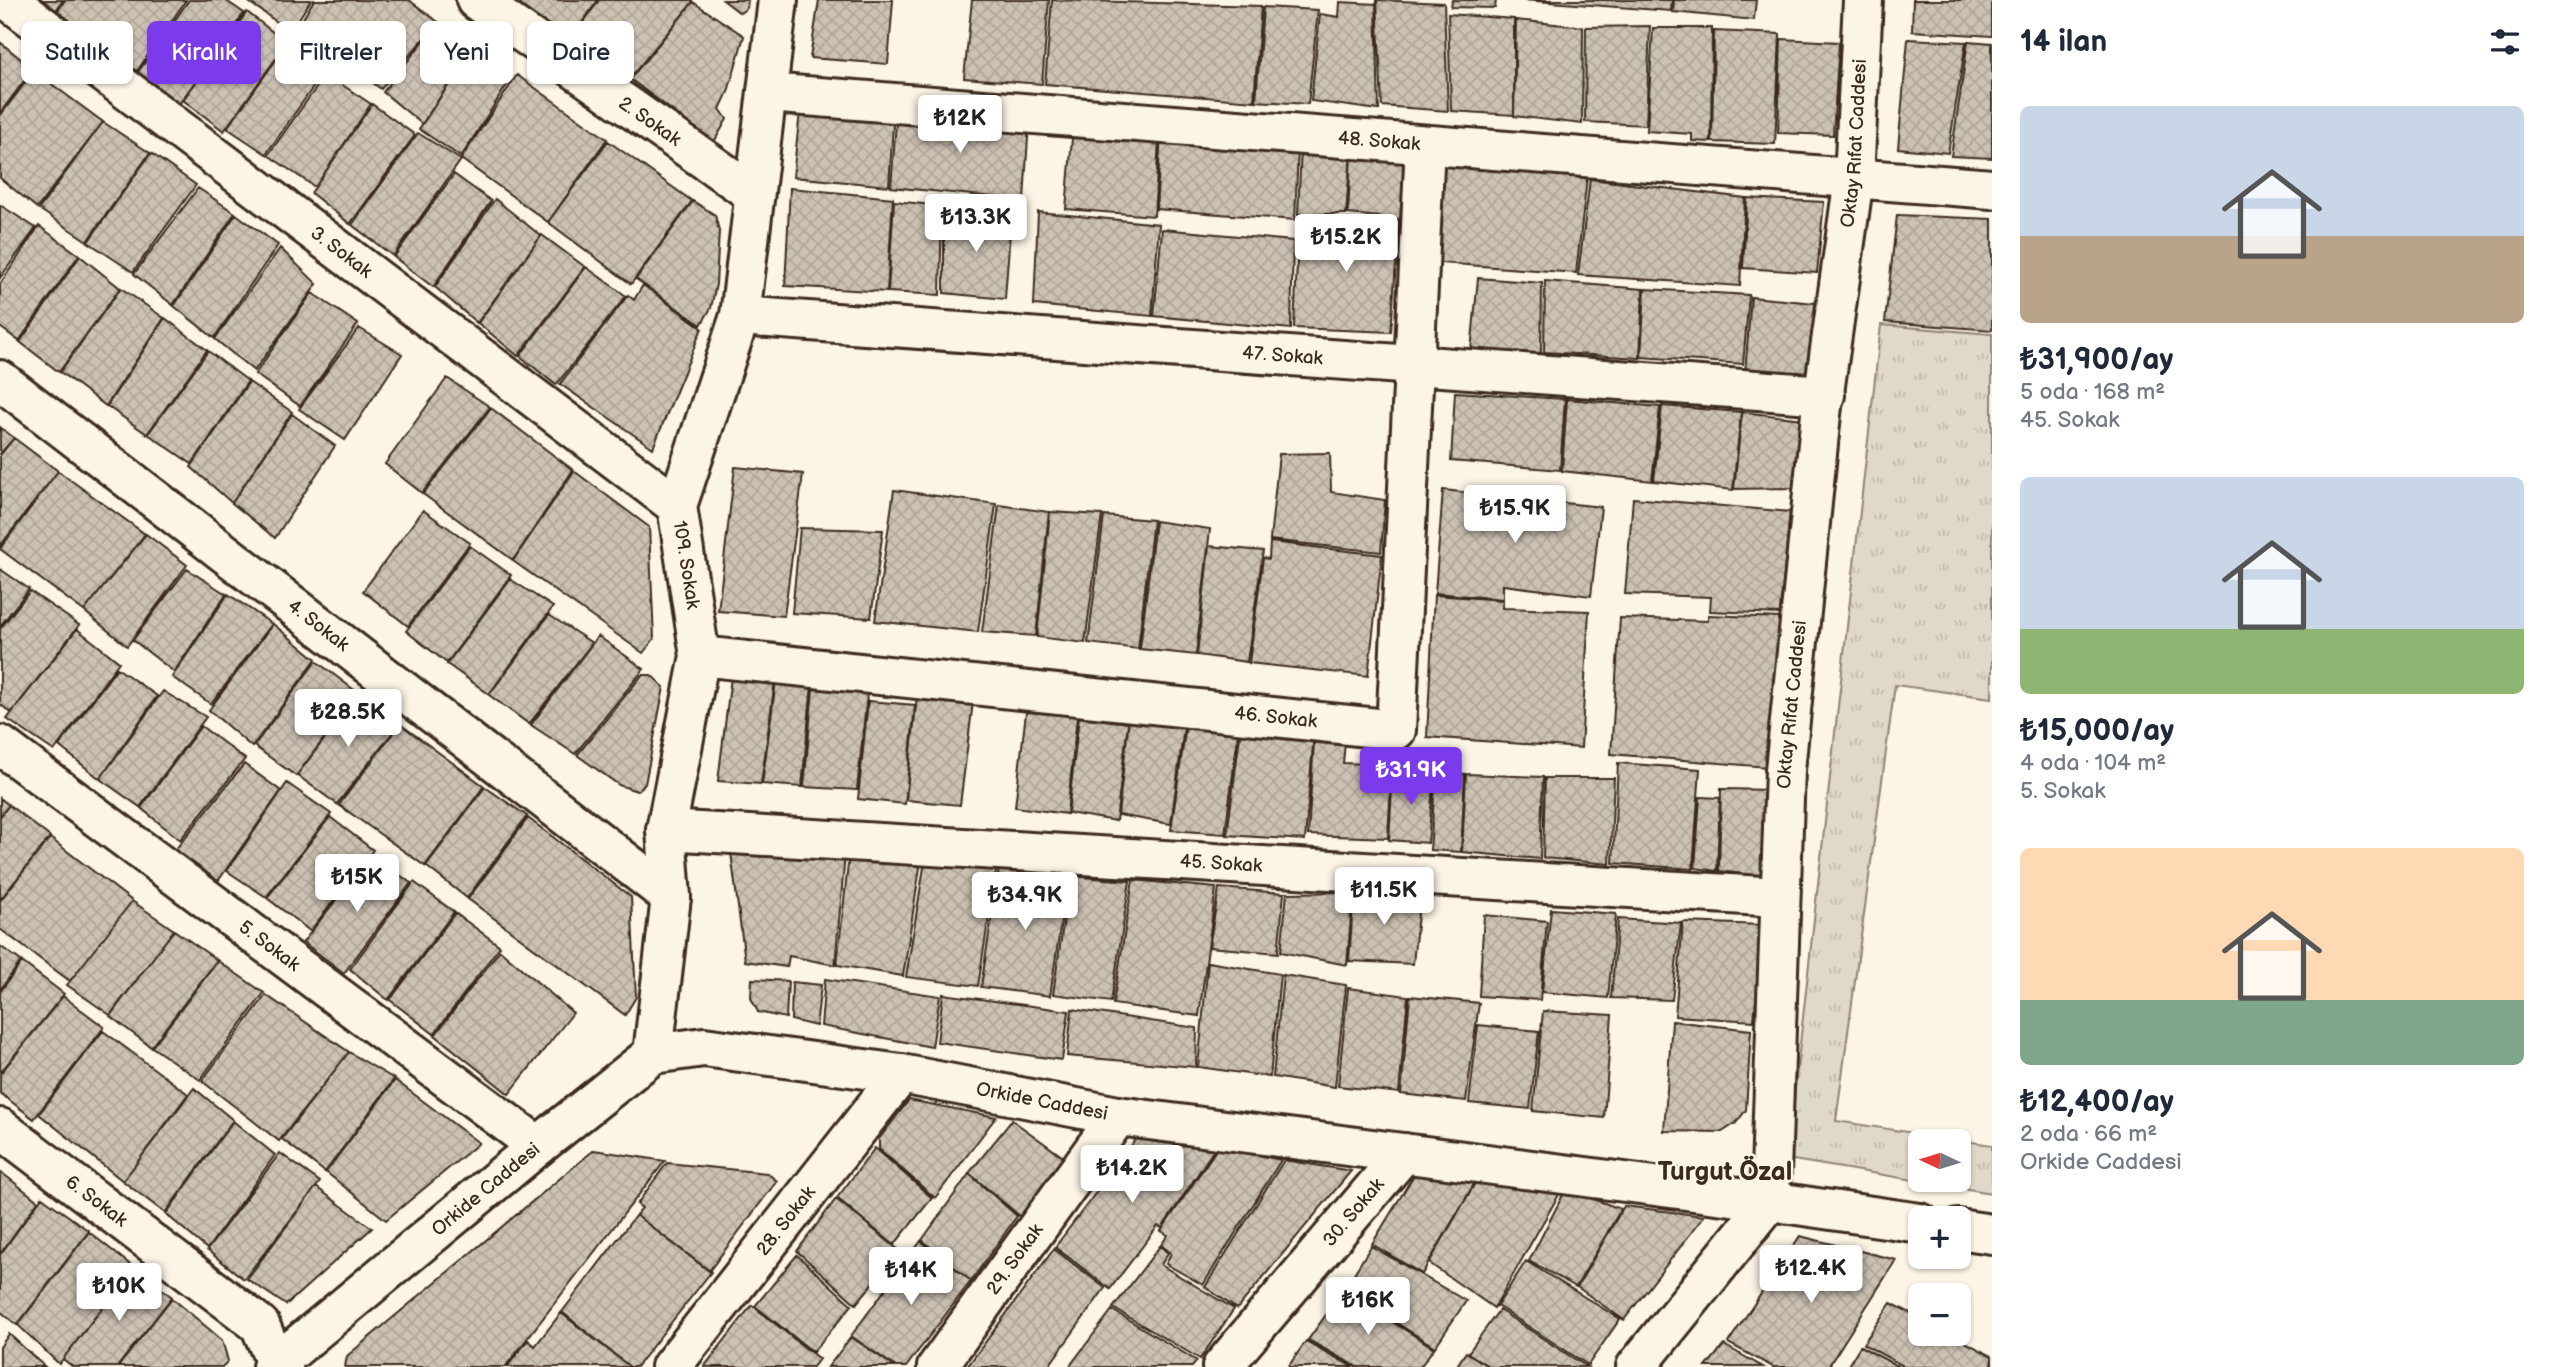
<!DOCTYPE html>
<html lang="tr">
<meta charset="utf-8">
<style>
body{margin:0;font-family:"Balsamiq Sans",sans-serif;background:#f2f2f3;color:#1f2937;height:100vh;display:flex;flex-direction:column;font-size:26px;white-space:nowrap}
*{box-sizing:border-box;margin:0}
p{font-size:23px;color:#747a83}
.icon{flex:none;width:38px;height:38px;fill:none;stroke:currentColor;stroke-width:2;stroke-linecap:round;stroke-linejoin:round}
.map{position:relative;flex:1;overflow:hidden}
.side{display:flex;flex-direction:column;background:#fff;width:560px}
.side>*{flex:none}
.guide{position:absolute;left:21px;top:21px;width:665px;height:63px;display:flex;gap:14px}
.needle{width:46px;rotate:274deg}
.controls{position:absolute;left:1908px;top:1129px;display:grid;gap:14px}
.controls a{display:grid;place-items:center;width:63px;height:63px;border-radius:10px;background:#fff;box-shadow:0 2px 5px #0004;font-size:35px}
.price{position:absolute;translate:-50% -60px;padding:0 16px;border-radius:7px;background:#fff;color:#222;font-size:23px;line-height:46px;filter:drop-shadow(0 2px 4px #0008)}
.price::after{content:'';position:absolute;left:50%;top:42px;width:21px;height:16px;margin-left:-10px;background:inherit;clip-path:polygon(0 0,100% 0,50% 100%)}
.price.active{background:#7c3aed;color:#fff}
ul{padding:0;list-style:none}
li{display:grid;align-content:center;gap:14px;height:371px;padding:0 28px}
li span{display:grid;place-items:center;height:217px;border-radius:10px;color:#555}
li>.icon{margin-inline-start:auto}
span .icon{width:126px;height:126px;fill:#fffc;stroke-width:1}
li b{font-size:30px}
h2{display:flex;justify-content:space-between;align-items:center;height:84px;padding:0 28px;font-size:30px}
.pill{padding:0 24px;border-radius:10px;background:#fff;box-shadow:0 2px 5px #0004;font-size:24px;line-height:63px}
.pill.active{background:#7c3aed;color:#fff}
main{display:flex;flex:1;min-height:0}
.map>svg:first-child{display:block}
.park{fill:url(#park-tufts);stroke:#8e8173;stroke-width:2;fill-rule:evenodd}
.building{fill:url(#building-cross-hatch);stroke:#3b2a1e;stroke-width:2}
.lines{fill:none;stroke-linecap:round;stroke-linejoin:round}
.street-casing{stroke:#3b2a1e;stroke-width:44}
.secondary-casing{stroke:#3b2a1e;stroke-width:44}
.street{stroke:#fcf5e5;stroke-width:38}
.secondary{stroke:#fcf5e5;stroke-width:38}
.labels{text-anchor:middle;dominant-baseline:central;stroke-width:5;stroke-linejoin:round;paint-order:stroke}
.street-label{font-size:19px;fill:#3b2a1e;stroke:#fcf5e5}
.district-label{font-size:26px;font-weight:bold;fill:#3b2a1e;stroke:#fcf5e5}
</style>
<main>
<div class="map">
<svg width="1992" height="1367" viewBox="0 0 1992 1367">
<defs>
<pattern id="park-tufts" width="24" height="20" patternUnits="userSpaceOnUse" patternTransform="scale(1.75)"><rect width="24" height="20" fill="#e0d8c8"/><path d="M3 7l-1-3M5 7V3M7 7l1-3M15 17l-1-3M17 17v-4M19 17l1-3" fill="none" stroke="#c1baab"/></pattern>
<pattern id="building-cross-hatch" width="8" height="8" patternUnits="userSpaceOnUse" patternTransform="scale(1.75)"><rect width="8" height="8" fill="#ccc2b3"/><path d="M0 0l8 8M0 8l8-8" fill="none" stroke="#b0a79a"/></pattern>
</defs>
<rect width="100%" height="100%" fill="#fcf5e5"/>
<filter id="ink" filterUnits="userSpaceOnUse"><feTurbulence type="fractalNoise" baseFrequency=".0143" numOctaves="2"/><feDisplacementMap in="SourceGraphic" scale="14" xChannelSelector="R" yChannelSelector="G"/><feConvolveMatrix kernelMatrix="1 2 1 2 8 2 1 2 1" color-interpolation-filters="sRGB"/></filter>
<g filter="url(#ink)">
<!-- park -->
<path class="park" d="M1881 325 1992 334V698L1895 685 1836 1121 1992 1145V1193L1787 1159ZM1920 1141H1958V1180H1920Z"/>
<!-- building -->
<path class="building" d="M39 0H63L55 12Z
M65 0H186L137 71 57 12Z
M189 0H225L244 13 179 104 138 72Z
M251 0H311L296 23 301 28 295 35 249 2Z
M314 0H409L438 22 381 89 335 55 339 50 301 22Z
M523 0H598L571 38 518 6Z
M599 0H690L693 2 629 79 572 39Z
M723 0H748L747 8 740 13Z
M819 0H893L888 64 810 58Z
M972 0H1049L1042 84 964 78Z
M1052 0 1261 6 1254 101 1045 84Z
M1377 0 1444 3 1448 111 1382 106Z
M1452 0H1496L1495 8 1451 7Z
M1522 0H1672L1671 11Z
M1674 0H1756L1754 20 1673 12Z
M1913 0H1992V36L1912 31Z
M693 2 744 36 728 92 720 109 727 119 714 142 630 79Z
M1340 2 1376 4 1379 110 1311 101 1320 14 1339 17Z
M1263 7 1318 10 1308 104 1256 101Z
M247 12 287 43 224 131 183 100Z
M1448 14 1514 19V115L1451 111Z
M1516 20 1583 27 1582 124 1514 116Z
M439 22 474 46 422 124 383 92Z
M1650 26 1646 125 1585 122 1586 27Z
M1653 28H1712L1711 142 1692 141V134L1647 131Z
M1714 31 1780 34 1775 144 1712 142Z
M1781 39 1839 42 1833 135 1778 133Z
M1908 39 1966 42 1948 153 1898 148Z
M1968 41 1992 43V158L1951 156Z
M0 42 33 69 0 113Z
M289 42 326 69 266 154 227 128Z
M469 55 510 80 461 157 419 129Z
M34 71 103 122 37 208 0 178V116Z
M326 74 371 104 315 187 268 155Z
M517 75 607 139 548 222 461 159Z
M801 102 894 110 889 186 793 177Z
M372 104 415 135 350 224 311 193Z
M897 110 1029 122 1024 200 891 187Z
M103 122 150 153 87 241 39 209Z
M418 133 461 160 393 256 352 225Z
M1161 136 1298 148 1295 220 1156 209Z
M1072 138 1159 141 1154 216 1066 209Z
M608 141 692 201 631 284 548 222Z
M1301 148 1351 152 1346 214H1298Z
M151 153 196 185 133 272 88 242Z
M1351 155 1405 158 1400 219 1348 214Z
M1436 166 1587 178 1576 273 1428 262Z
M454 174 491 201 433 287 394 257Z
M1590 179 1745 198 1740 286 1578 275Z
M198 188 235 213 173 305 134 274Z
M790 188 893 198 887 292 785 286Z
M1747 198 1824 202 1817 273 1743 268Z
M495 199 541 236 477 323 435 287Z
M693 201 715 215 719 231 716 284 711 308 701 325 636 279Z
M894 201 942 206 940 295 888 292Z
M0 205 36 228 0 278Z
M944 208 1011 218 1005 299 944 293Z
M1038 212 1159 224 1152 316 1034 305Z
M236 214 278 245 214 338 174 306Z
M1897 215 1992 219V330L1885 322Z
M1299 218 1399 221 1391 332 1294 328Z
M39 226 79 255 19 341 0 327V284Z
M1162 229 1293 241 1291 329 1154 316Z
M542 235 585 267 518 356 478 323Z
M280 248 317 284 254 371 215 339Z
M80 256 120 288 59 372 20 342Z
M586 267 626 296 556 385 520 356Z
M1478 278 1542 283 1541 353 1471 351Z
M1545 281 1643 289 1640 358 1544 352Z
M643 285 702 328 653 448 560 384 628 295 634 300Z
M121 288 164 318 106 406 60 372Z
M1645 289 1749 295 1743 364 1641 357Z
M312 293 358 324 300 406 255 374Z
M1751 297 1825 304 1821 381 1745 374Z
M165 318 207 350 147 434 107 406Z
M359 328 402 354 345 440 299 409Z
M208 351 248 381 192 464 148 434Z
M447 378 490 407 422 493 385 464Z
M249 382 292 412 232 503 191 467Z
M1455 392 1565 399 1560 470 1451 461Z
M1567 399 1660 407 1652 481 1562 471Z
M1662 406 1741 412 1733 490 1654 481Z
M491 408 573 470 513 560 423 494Z
M1742 412 1803 419 1794 488 1734 489Z
M292 414 335 446 275 538 232 503Z
M0 427 14 438 0 454Z
M14 438 58 471 0 546V455Z
M1330 453 1331 492 1385 500 1381 552 1270 540 1279 454Z
M735 467 803 474 784 616 718 611Z
M58 471 145 534 84 611 0 549Z
M574 471 649 527 654 639 643 653 513 561Z
M894 490 996 504 978 632 875 621Z
M1443 490 1601 507 1591 596 1503 585V599L1435 593Z
M1633 498 1790 512 1780 614 1710 611 1711 597 1625 594Z
M999 505 1049 512 1036 636 982 632Z
M423 510 470 543 408 626 363 591Z
M1050 512 1102 515 1085 643 1037 637Z
M1104 516 1153 520 1138 649 1088 643Z
M1155 521 1210 529 1196 655 1140 649Z
M800 528 883 530 871 618 792 613Z
M146 534 187 565 127 646 84 611Z
M1270 542 1382 555 1368 676 1249 663 1263 558 1269 559Z
M470 546 511 575 447 663 406 631Z
M1209 546 1263 551 1247 662 1197 655Z
M0 569 29 589 0 626Z
M187 569 226 594 174 672 133 640Z
M510 579 553 607 489 694 447 664Z
M30 591 79 625 11 713 0 704V629Z
M228 594 272 624 211 704 172 677Z
M1434 595 1503 600 1502 608 1589 611 1581 748 1427 737Z
M549 615 592 643 529 724 489 695Z
M1708 615 1781 618 1767 767 1611 754 1620 618 1708 621Z
M273 624 316 659 252 747 209 710Z
M77 629 119 662 54 751 7 719Z
M598 636 644 669 575 754 531 725Z
M316 661 358 693 296 776 254 746Z
M117 668 157 696 100 779 59 746Z
M642 675H651L664 687 645 784 637 791 619 785 577 755Z
M731 677 775 681 761 784 718 781Z
M776 681 812 684 802 787 762 784Z
M813 689 867 694 857 790 804 787Z
M163 691 206 717 140 807 100 779Z
M358 695 400 723 337 804 297 775Z
M917 696 973 702 960 805 906 800Z
M868 701 915 705 905 804 858 799Z
M1026 712 1077 716 1067 814 1015 807Z
M1079 717 1128 723 1116 821 1068 813Z
M1129 719 1184 727 1171 824 1118 815Z
M400 724 484 786 425 866 339 805Z
M1186 725 1239 728 1225 834 1171 830Z
M201 726 245 759 180 840 141 808Z
M1241 728 1314 733 1305 840 1227 835Z
M1314 742 1345 743 1343 763 1392 765 1388 838 1308 835Z
M1618 763 1700 769 1693 869 1613 863Z
M244 764 281 791 218 881 175 850Z
M1393 772 1434 775 1428 843 1389 840Z
M1436 772 1465 774 1461 852 1430 850Z
M1466 774 1543 777 1540 859 1462 852Z
M1545 778H1614L1610 864 1543 858Z
M287 783 331 814 266 897 227 871Z
M485 787 527 816 467 898 426 866Z
M1721 789 1773 790 1768 877 1719 871Z
M1700 797 1720 798 1717 871 1695 868Z
M0 798 9 805 0 816Z
M9 805 50 837 0 900V817Z
M330 817 373 850 310 931 267 898Z
M528 818 631 897 636 997 625 1015 468 899Z
M729 837 845 854 835 965 789 956 787 967 745 961Z
M50 838 132 901 70 981 0 929V901Z
M372 855 411 883 344 973 303 942Z
M849 855 921 861 903 976 837 965Z
M925 861 997 865 978 986 906 977Z
M999 869 1068 875 1050 996 981 987Z
M1070 876 1130 881 1111 1002 1053 994Z
M1133 880 1216 888 1199 1016 1113 1004Z
M414 882 454 912 388 1000 350 969Z
M1219 888 1284 893 1278 953 1209 947Z
M1354 891 1420 894 1413 964 1349 961Z
M1353 892 1347 965 1281 952 1287 893Z
M132 901 174 930 110 1015 67 985Z
M1551 909 1616 914 1608 998 1542 992Z
M455 913 500 946 434 1034 390 1000Z
M1484 915 1547 921 1540 1000 1479 996Z
M1618 919 1681 923 1672 1000 1611 998Z
M1683 922 1763 925 1754 1021 1675 1016Z
M174 930 217 960 151 1047 110 1016Z
M0 946 21 961 0 990Z
M500 950 573 1013 509 1094 435 1035Z
M218 961 264 993 200 1080 152 1047Z
M22 962 64 994 0 1073V992Z
M1208 962 1280 974 1270 1077 1198 1067Z
M1283 975 1346 985 1335 1087 1273 1077Z
M752 979 788 981 786 1018 758 1012 751 998Z
M825 979 940 996 932 1047 821 1026Z
M792 982 821 985 816 1026 791 1020Z
M1348 988 1408 996 1399 1093 1338 1086Z
M943 994 1069 1011 1062 1060 937 1042Z
M266 995 349 1052 279 1141 202 1081Z
M63 996 104 1027 34 1119 0 1093V1074Z
M1410 996 1479 1003 1466 1101 1401 1094Z
M1072 1009 1197 1028 1196 1067 1067 1056Z
M1543 1011 1612 1015 1604 1118 1533 1111Z
M1672 1021 1751 1030 1746 1110 1736 1123 1722 1132 1664 1131Z
M1478 1025 1539 1031 1530 1109 1469 1103Z
M103 1031 188 1094 123 1181 39 1114Z
M349 1052 394 1079 325 1172 282 1139Z
M395 1080 479 1143 386 1220 326 1172Z
M194 1088 233 1120 165 1213 123 1181Z
M909 1100 996 1117 935 1198 879 1149V1139Z
M1012 1120 1070 1162 1022 1218 969 1173Z
M233 1121 275 1155 207 1249 166 1214Z
M1140 1134 1215 1148 1162 1228 1158 1226 1110 1289 1055 1247Z
M1218 1147 1281 1160 1203 1285 1166 1264 1171 1253 1161 1245 1168 1235 1161 1231Z
M875 1148 932 1198 894 1245 837 1198Z
M594 1150 665 1161 505 1367H345L347 1356Z
M280 1153 320 1182 244 1279 207 1250Z
M1284 1160 1351 1171 1237 1309 1205 1287Z
M667 1163 767 1173 777 1181 709 1271 636 1215 642 1208 637 1204Z
M1417 1170 1478 1177 1422 1274 1372 1244Z
M2 1173 38 1201 0 1254V1176Z
M969 1174 1017 1216 971 1281 922 1240Z
M1478 1178 1565 1184 1494 1308 1429 1263Z
M316 1187 372 1228 286 1305 247 1279Z
M1566 1189 1621 1209 1576 1287 1529 1261Z
M42 1197 89 1231 17 1325 0 1311V1255Z
M836 1199 900 1251 856 1304 797 1251Z
M1624 1206 1704 1216 1624 1320 1577 1287Z
M636 1215 711 1272 636 1367H630L562 1312Z
M89 1232 133 1267 59 1364 18 1325Z
M1800 1236 1896 1260 1828 1367H1773L1728 1343Z
M921 1241 971 1281 906 1367H896L851 1336Z
M1160 1246 1168 1253 1161 1265 1234 1309 1200 1359 1113 1308Z
M1371 1246 1466 1301 1435 1347 1344 1290Z
M1054 1249 1105 1288 1048 1367H967Z
M797 1255 852 1305 813 1352 755 1306Z
M1526 1261 1620 1319 1588 1365 1497 1306Z
M134 1267 172 1297 117 1367H73L63 1359Z
M1343 1291 1434 1348 1420 1367H1357L1308 1340Z
M172 1298 222 1340 228 1361 222 1367H118Z
M1891 1303 1920 1318V1334H1950L1992 1356V1367H1905L1863 1344Z
M752 1305 819 1359 813 1367H704Z
M1112 1310 1197 1361 1192 1367H1069Z
M1499 1310 1587 1367H1490L1468 1353Z
M561 1313 630 1367H507L528 1340 535 1346Z
M9 1334 45 1367H0V1347Z
M851 1337 895 1367H828Z
M1306 1341 1353 1367H1288Z
M1724 1345 1763 1367H1706Z
M1860 1346 1899 1367H1847Z
M1466 1352 1489 1367H1456Z"/>
<g class="lines">
<defs>
<g id="street">
<path id="s1" d="M8 0 677 506"/>
<path id="s2" d="M476 0 754 194"/>
<path id="s3" d="M767 93 1992 189"/>
<path id="s4" d="M740 316 1825 395"/>
<path id="s5" d="M0 380 671 897"/>
<path id="s6" d="M700 656 1396 730 1425 145"/>
<path id="s7" d="M0 745 538 1146"/>
<path id="s8" d="M666 830 1779 897"/>
<path d="M653 1054 671 897 666 830 700 656 677 506 740 316 778 0"/>
<path id="s9" d="M0 1128 260 1325 276 1363 283 1367"/>
<path id="s10" d="M671 1367 901 1074"/>
<path id="s11" d="M937 1367 1118 1116"/>
<path id="s12" d="M1222 1367 1404 1153"/>
<path d="M1636 1367 1770 1201"/>
</g>
<g id="secondary">
<path id="s13" d="M1770 1201 1785 770 1821 414 1854 178 1863 0"/>
<path d="M1958 1229 1992 1234"/>
<path id="s14" d="M272 1367 538 1146 653 1054 704 1047 901 1074 1118 1116 1770 1201 1920 1223"/>
</g>
</defs>
<!-- street casing -->
<use href="#street" class="street-casing"/>
<!-- secondary casing -->
<use href="#secondary" class="secondary-casing"/>
<!-- street -->
<use href="#street" class="street"/>
<!-- secondary -->
<use href="#secondary" class="secondary"/>
</g>
</g>
<g class="labels">
<!-- street labels -->
<g class="street-label">
<text stroke="none"><textPath href="#s2" startOffset="212">2. Sokak</textPath></text>
<text stroke="none"><textPath href="#s3" startOffset="614">48. Sokak</textPath></text>
<text stroke="none"><textPath href="#s13" startOffset="1062">Oktay Rıfat Caddesi</textPath></text>
<text stroke="none"><textPath href="#s1" startOffset="418">3. Sokak</textPath></text>
<text stroke="none"><textPath href="#s4" startOffset="544">47. Sokak</textPath></text>
<text transform="translate(686 565) rotate(81)">109. Sokak</text>
<text stroke="none"><textPath href="#s5" startOffset="402">4. Sokak</textPath></text>
<text stroke="none"><textPath href="#s13" startOffset="497">Oktay Rıfat Caddesi</textPath></text>
<text stroke="none"><textPath href="#s6" startOffset="579">46. Sokak</textPath></text>
<text stroke="none"><textPath href="#s8" startOffset="556">45. Sokak</textPath></text>
<text stroke="none"><textPath href="#s7" startOffset="336">5. Sokak</textPath></text>
<text stroke="none"><textPath href="#s14" startOffset="887">Orkide Caddesi</textPath></text>
<text stroke="none"><textPath href="#s14" startOffset="278">Orkide Caddesi</textPath></text>
<text stroke="none"><textPath href="#s9" startOffset="121">6. Sokak</textPath></text>
<text stroke="none"><textPath href="#s12" startOffset="203">30. Sokak</textPath></text>
<text stroke="none"><textPath href="#s10" startOffset="186">28. Sokak</textPath></text>
<text stroke="none"><textPath href="#s11" startOffset="133">29. Sokak</textPath></text>
</g>
<!-- district labels -->
<g class="district-label">
<text x="1725" y="1172">Turgut Özal</text>
</g>
</g>
</svg>
<div class="controls">
<a><svg class="needle" viewBox="-14 -14 28 28"><path d="M0-13l5 13h-10z" fill="#e53935"/><path d="M0 13l5-13h-10z" fill="#747a83"/></svg></a>
<a>+</a>
<a>−</a>
</div>
<b class="price" style="left:960px;top:155px">₺12K</b>
<b class="price" style="left:976px;top:254px">₺13.3K</b>
<b class="price" style="left:1346px;top:274px">₺15.2K</b>
<b class="price" style="left:1515px;top:545px">₺15.9K</b>
<b class="price" style="left:348px;top:749px">₺28.5K</b>
<b class="price active" style="left:1411px;top:807px">₺31.9K</b>
<b class="price" style="left:357px;top:914px">₺15K</b>
<b class="price" style="left:1384px;top:927px">₺11.5K</b>
<b class="price" style="left:1025px;top:932px">₺34.9K</b>
<b class="price" style="left:1132px;top:1205px">₺14.2K</b>
<b class="price" style="left:1811px;top:1305px">₺12.4K</b>
<b class="price" style="left:911px;top:1307px">₺14K</b>
<b class="price" style="left:119px;top:1323px">₺10K</b>
<b class="price" style="left:1368px;top:1337px">₺16K</b>
<div class="guide">
<a class="pill">Satılık</a>
<a class="pill active">Kiralık</a>
<a class="pill">Filtreler</a>
<a class="pill">Yeni</a>
<a class="pill">Daire</a>
</div>
</div>
<section class="side">
<h2>14 ilan<svg class="icon" aria-label="filters" viewBox="0 0 24 24"><path d="M4 7h16M4 17h16"/><circle cx="9" cy="7" r="2"/><circle cx="15" cy="17" r="2"/></svg></h2>
<ul>
<li><span style="background:linear-gradient(#c9d6e8 60%,#b9a48a 0)"><svg class="icon" aria-label="home" viewBox="0 0 24 24"><path d="M3 11l9-7 9 7M6 9v11h12V9"/></svg></span><div><b>₺31,900/ay</b><p>5 oda · 168 m²</p><p>45. Sokak</p></div></li>
<li><span style="background:linear-gradient(#c9d6e8 70%,#8fb573 0)"><svg class="icon" aria-label="home" viewBox="0 0 24 24"><path d="M3 11l9-7 9 7M6 9v11h12V9"/></svg></span><div><b>₺15,000/ay</b><p>4 oda · 104 m²</p><p>5. Sokak</p></div></li>
<li><span style="background:linear-gradient(#ffd9b3 70%,#7fa58c 0)"><svg class="icon" aria-label="home" viewBox="0 0 24 24"><path d="M3 11l9-7 9 7M6 9v11h12V9"/></svg></span><div><b>₺12,400/ay</b><p>2 oda · 66 m²</p><p>Orkide Caddesi</p></div></li>
</ul>
</section>
</main>
